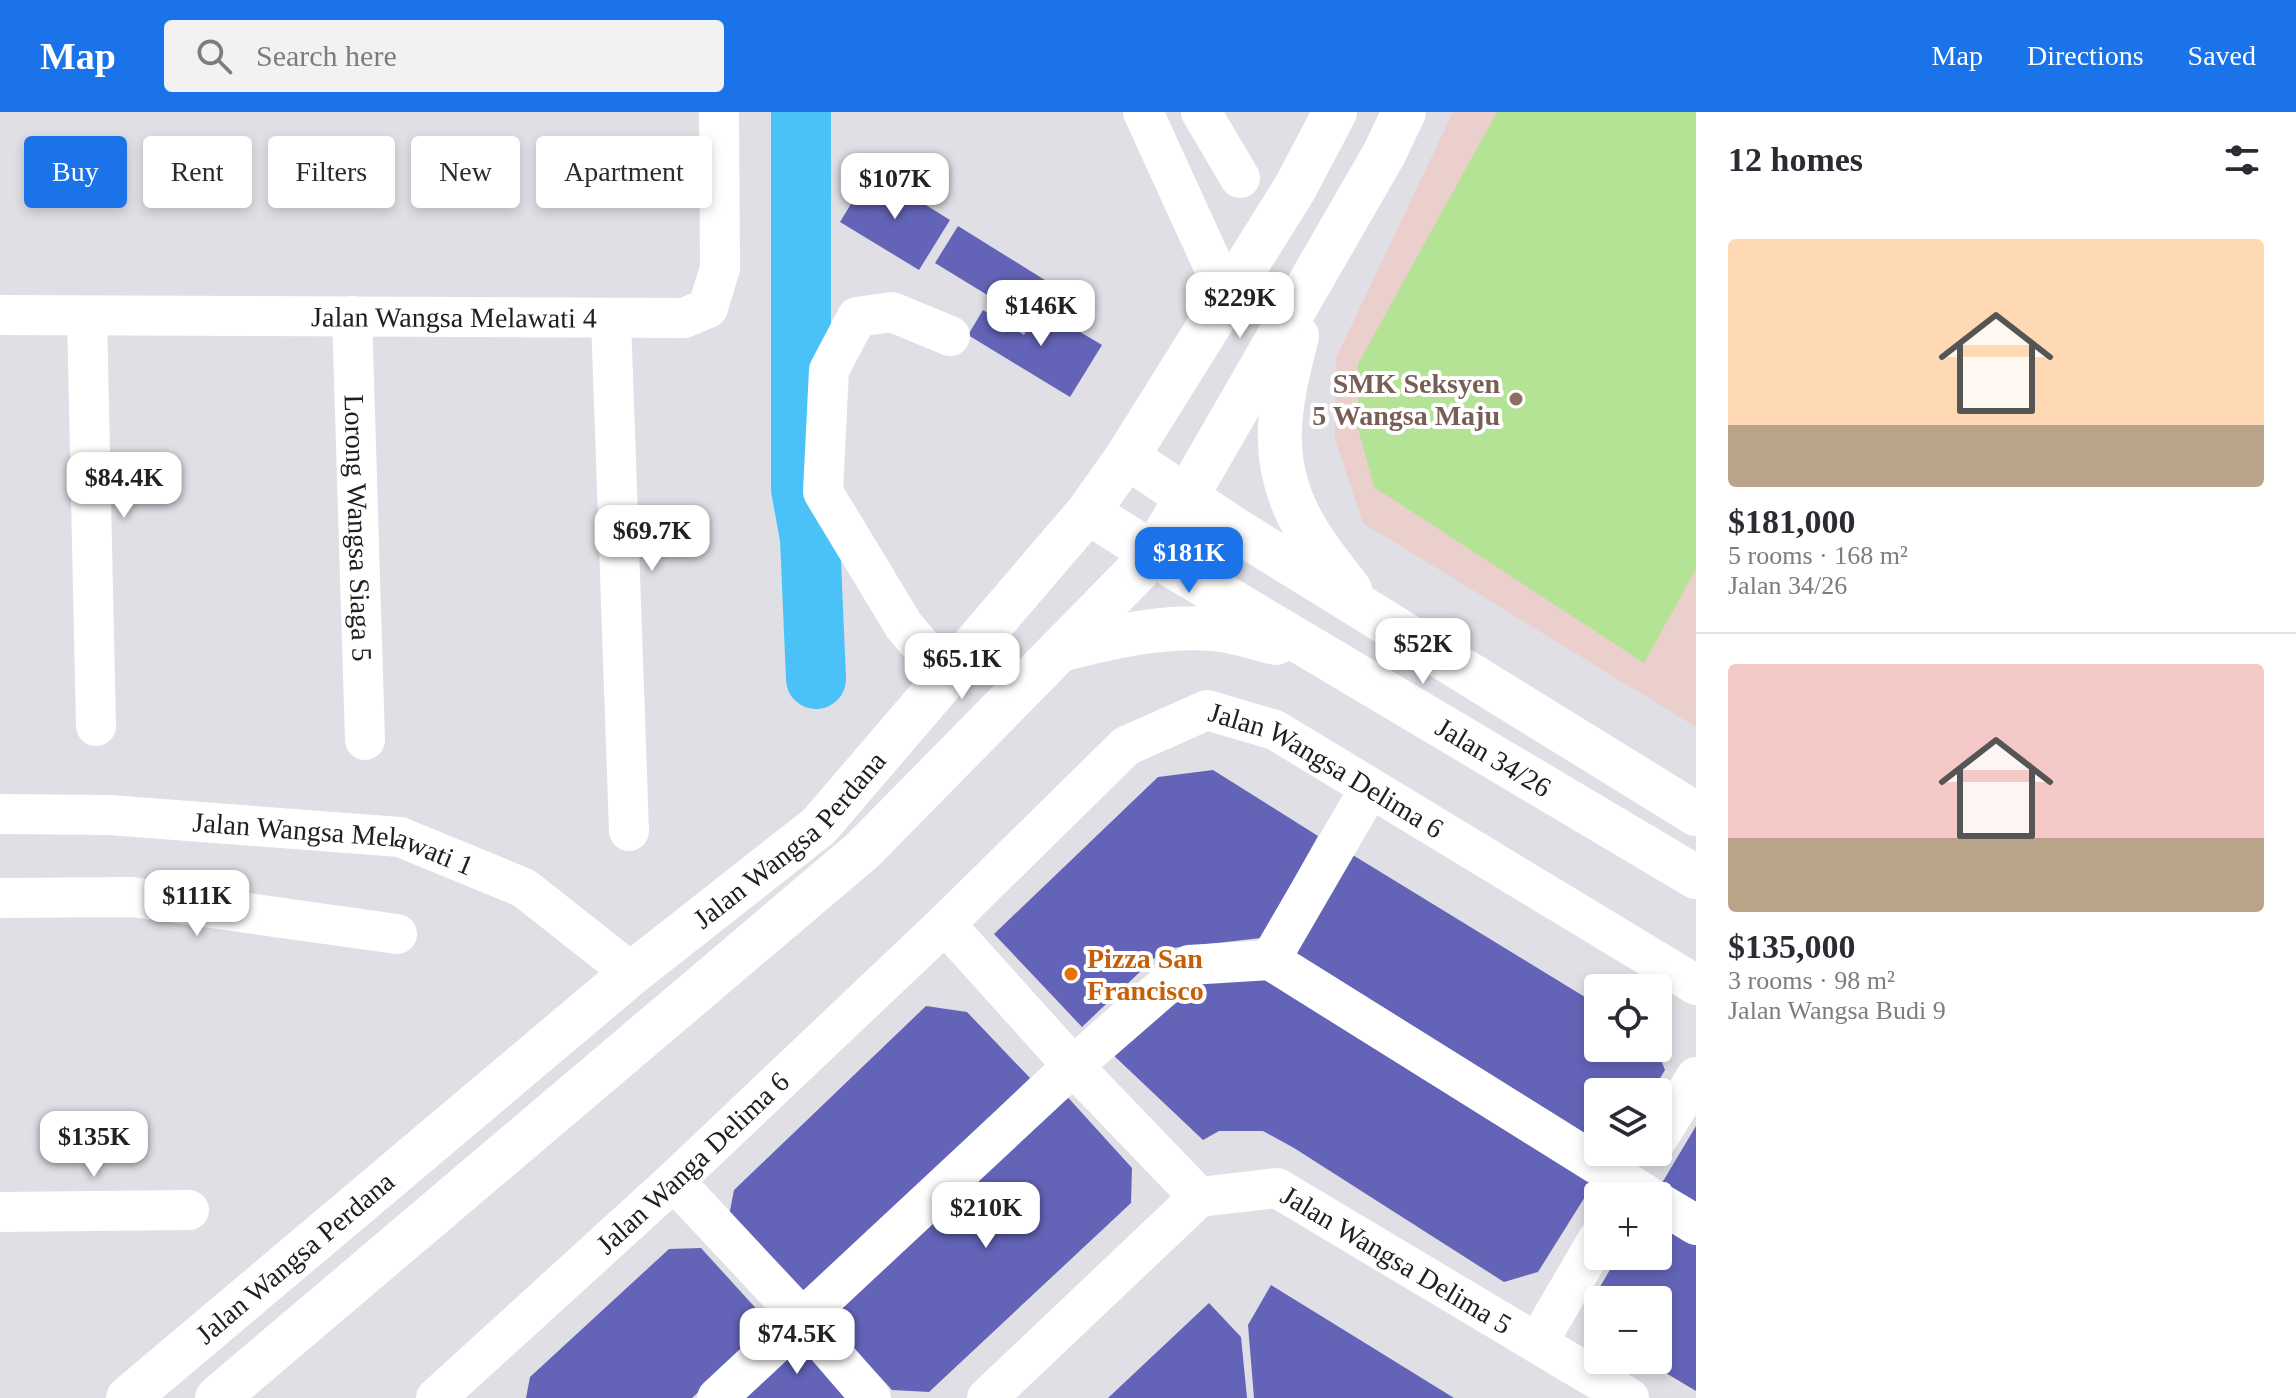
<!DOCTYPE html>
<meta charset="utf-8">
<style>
body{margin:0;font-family:"Times New Roman",serif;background:#f2f2f3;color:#2b2b33;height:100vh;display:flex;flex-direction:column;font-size:30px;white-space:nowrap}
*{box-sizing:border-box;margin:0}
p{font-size:26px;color:#7c7c81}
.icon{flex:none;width:44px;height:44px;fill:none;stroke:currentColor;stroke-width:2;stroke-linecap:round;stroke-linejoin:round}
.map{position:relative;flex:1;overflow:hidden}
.details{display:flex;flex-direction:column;background:#fff;width:600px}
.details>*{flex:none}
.banner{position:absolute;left:24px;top:24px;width:760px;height:72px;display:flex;gap:16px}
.buttons{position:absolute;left:1584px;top:862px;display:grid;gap:16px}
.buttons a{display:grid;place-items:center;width:88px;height:88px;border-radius:8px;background:#fff;box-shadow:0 4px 12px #0003;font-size:40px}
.price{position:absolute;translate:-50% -68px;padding:0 18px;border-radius:16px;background:#fff;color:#222;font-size:26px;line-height:52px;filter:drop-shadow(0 2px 4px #0008)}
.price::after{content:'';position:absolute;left:50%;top:48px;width:24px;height:18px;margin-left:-12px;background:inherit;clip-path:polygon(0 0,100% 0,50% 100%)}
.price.selected{background:#1a73e8;color:#fff}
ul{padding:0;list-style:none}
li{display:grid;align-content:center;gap:16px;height:424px;padding:0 32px}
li+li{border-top:2px solid #e1e1e2}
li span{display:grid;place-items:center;height:248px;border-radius:8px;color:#555}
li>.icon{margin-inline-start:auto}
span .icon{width:144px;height:144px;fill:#fffc;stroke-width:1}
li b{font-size:34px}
h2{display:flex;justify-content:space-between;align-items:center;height:96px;padding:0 32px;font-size:34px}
.pill{padding:0 28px;border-radius:8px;background:#fff;box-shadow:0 4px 12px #0003;font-size:28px;line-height:72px}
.pill.selected{background:#1a73e8;color:#fff}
header{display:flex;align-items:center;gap:48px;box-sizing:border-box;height:112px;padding:0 40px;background:#1a73e8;color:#fff}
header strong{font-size:38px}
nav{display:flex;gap:44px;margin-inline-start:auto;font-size:28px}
.search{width:560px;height:72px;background:#f2f2f3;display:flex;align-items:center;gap:20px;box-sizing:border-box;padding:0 28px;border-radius:8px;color:#7c7c81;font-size:30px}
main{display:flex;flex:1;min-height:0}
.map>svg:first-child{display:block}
.education{fill:#eacfcc}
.green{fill:#b4e395}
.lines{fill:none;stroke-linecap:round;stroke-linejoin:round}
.river{stroke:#4bc2f7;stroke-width:60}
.building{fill:#6364b8}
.minor{stroke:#fff;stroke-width:40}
.major{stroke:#fff;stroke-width:44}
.education-dot{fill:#8d6e63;stroke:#fff;stroke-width:3}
.food-dot{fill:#e8710a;stroke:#fff;stroke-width:3}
.labels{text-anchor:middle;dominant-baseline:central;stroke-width:8;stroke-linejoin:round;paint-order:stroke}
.street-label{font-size:28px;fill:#202022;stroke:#fff}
.education-label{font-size:28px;font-weight:bold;fill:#785e54;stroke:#fff;text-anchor:end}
.food-label{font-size:28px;font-weight:bold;fill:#c56008;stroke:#fff;text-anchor:start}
</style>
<header>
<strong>Map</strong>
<div class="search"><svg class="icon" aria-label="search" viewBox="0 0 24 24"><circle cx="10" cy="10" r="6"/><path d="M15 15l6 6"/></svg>Search here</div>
<nav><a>Map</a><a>Directions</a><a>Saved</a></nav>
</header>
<main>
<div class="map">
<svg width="1696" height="1286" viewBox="0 0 1696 1286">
<rect width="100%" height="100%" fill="#dfdfe5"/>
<!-- education -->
<path class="education" d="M1453 0H1696V615L1363 411 1335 327 1336 246Z"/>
<!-- green -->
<path class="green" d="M1497 0H1696V457L1644 551 1374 375 1358 316V252Z"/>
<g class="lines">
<!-- river -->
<path class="river" d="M801 0V377L810 426 816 567"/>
</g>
<!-- building -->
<path class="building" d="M871 59 950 108 919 158 840 110Z
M958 114 1048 170 1025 206 935 151Z
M1040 196 1102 233 1070 285 968 223 983 198 1024 223Z
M1213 658 1318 724 1261 826 1164 837 1082 915 994 822 1158 665Z
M1343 737 1598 893V936H1656L1665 958 1652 980H1598V1038L1279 843Z
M1251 860 1334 905 1593 1072 1538 1160 1504 1170 1294 1036 1263 1019H1219L1203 1028 1110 940 1190 865Z
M926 894 967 900 1030 966 797 1189 727 1114 734 1078Z
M1063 980 1132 1056 1131 1091 929 1280 892 1278 824 1203Z
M1696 1014V1098L1659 1076Z
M1658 1110 1696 1133V1279L1644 1248H1658V1188H1598L1596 1200 1594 1185 1618 1144H1658Z
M701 1136 771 1213 692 1286H526L530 1265 669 1137Z
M1271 1173 1378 1239 1454 1286H1254L1248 1213Z
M1209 1191 1241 1225 1247 1286H1108Z
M800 1221 859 1286H731Z"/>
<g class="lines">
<!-- minor -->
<g class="minor">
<path d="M1143 0 1227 184"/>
<path d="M1201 0 1240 66"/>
<path id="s1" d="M0 203 684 206 708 196 720 156 719 0"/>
<path d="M87 204 96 614"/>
<path id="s2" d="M352 204 365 628"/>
<path d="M611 206 629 719"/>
<path d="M947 564 904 514 823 380 829 258 857 205 892 200 950 224"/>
<path id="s3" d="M0 702 109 703 400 725 524 776 632 861"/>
<path d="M0 786 132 785 397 822"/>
<path d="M945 812 1073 954 1199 1085"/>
<path d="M1270 848 1370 676"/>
<path d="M1658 1026 1696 965"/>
<path d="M674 1069 802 1206 871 1286"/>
<path d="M1658 1090 1696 1113"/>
<path d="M0 1100 189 1098"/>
<path d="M1538 1230 1598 1127"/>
<path id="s4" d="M436 1286 674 1069 945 812 1126 634 1207 598 1275 618 1696 873"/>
<path d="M717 1286 1073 954 1189 853 1270 848 1648 1084"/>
<path id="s5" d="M987 1286 1199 1085 1277 1076 1629 1286"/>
</g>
<!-- major -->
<g class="major">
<path d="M1297 224C1278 298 1266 353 1309 422 1321 442 1336 459 1350 478"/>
<path d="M1127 345 1236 418 1696 702"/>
<path id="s6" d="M1088 400 1174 455 1696 765"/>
<path d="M1060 538C1112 525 1161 513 1215 517 1235 519 1256 526 1276 531"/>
<path id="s7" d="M128 1286 632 861 819 714 1088 400 1127 345 1295 76 1335 0"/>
<path d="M217 1286 863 738 1153 443 1384 42 1404 0"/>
</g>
</g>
<!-- markers -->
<circle class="education-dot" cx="1516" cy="287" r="8"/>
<circle class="food-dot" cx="1071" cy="862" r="8"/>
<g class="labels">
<!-- street labels -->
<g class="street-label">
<text stroke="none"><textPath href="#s1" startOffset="454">Jalan Wangsa Melawati 4</textPath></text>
<text stroke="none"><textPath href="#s2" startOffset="212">Lorong Wangsa Siaga 5</textPath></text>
<text stroke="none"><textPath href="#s6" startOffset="474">Jalan 34/26</textPath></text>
<text stroke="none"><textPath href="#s4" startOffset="1172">Jalan Wangsa Delima 6</textPath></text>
<text stroke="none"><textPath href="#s7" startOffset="866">Jalan Wangsa Perdana</textPath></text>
<text stroke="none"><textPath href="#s3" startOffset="336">Jalan Wangsa Melawati 1</textPath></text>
<text stroke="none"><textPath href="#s4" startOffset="348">Jalan Wanga Delima 6</textPath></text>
<text stroke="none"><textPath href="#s7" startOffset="218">Jalan Wangsa Perdana</textPath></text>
<text stroke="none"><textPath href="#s5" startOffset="510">Jalan Wangsa Delima 5</textPath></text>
</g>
<!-- education labels -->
<g class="education-label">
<text x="1500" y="271">SMK Seksyen<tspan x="1500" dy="32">5 Wangsa Maju</tspan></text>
</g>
<!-- food labels -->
<g class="food-label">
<text x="1087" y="846">Pizza San<tspan x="1087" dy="32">Francisco</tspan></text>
</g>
</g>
</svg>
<div class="buttons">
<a><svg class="icon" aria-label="locate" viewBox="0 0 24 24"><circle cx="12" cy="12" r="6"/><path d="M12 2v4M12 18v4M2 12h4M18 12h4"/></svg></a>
<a><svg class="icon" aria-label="layers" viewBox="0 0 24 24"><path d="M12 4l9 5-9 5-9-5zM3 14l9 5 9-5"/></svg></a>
<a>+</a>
<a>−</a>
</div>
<b class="price" style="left:895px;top:109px">$107K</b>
<b class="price" style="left:1240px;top:228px">$229K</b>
<b class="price" style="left:1041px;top:236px">$146K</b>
<b class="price" style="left:124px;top:408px">$84.4K</b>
<b class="price" style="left:652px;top:461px">$69.7K</b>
<b class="price selected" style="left:1189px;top:483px">$181K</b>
<b class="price" style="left:1423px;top:574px">$52K</b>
<b class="price" style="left:962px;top:589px">$65.1K</b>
<b class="price" style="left:197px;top:826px">$111K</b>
<b class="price" style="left:94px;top:1067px">$135K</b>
<b class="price" style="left:986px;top:1138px">$210K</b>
<b class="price" style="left:797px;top:1264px">$74.5K</b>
<div class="banner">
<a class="pill selected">Buy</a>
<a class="pill">Rent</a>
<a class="pill">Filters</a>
<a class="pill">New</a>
<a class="pill">Apartment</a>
</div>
</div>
<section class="details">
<h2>12 homes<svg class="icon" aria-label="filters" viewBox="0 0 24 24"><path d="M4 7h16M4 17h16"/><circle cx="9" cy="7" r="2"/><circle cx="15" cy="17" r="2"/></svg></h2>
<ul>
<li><span style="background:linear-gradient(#ffd9b3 75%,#b9a48a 0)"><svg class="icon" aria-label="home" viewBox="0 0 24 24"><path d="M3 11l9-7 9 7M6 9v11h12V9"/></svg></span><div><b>$181,000</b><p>5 rooms · 168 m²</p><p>Jalan 34/26</p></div></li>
<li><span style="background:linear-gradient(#f6c9c9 70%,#b9a48a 0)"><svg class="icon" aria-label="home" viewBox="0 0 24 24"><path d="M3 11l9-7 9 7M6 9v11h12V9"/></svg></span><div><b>$135,000</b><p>3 rooms · 98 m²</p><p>Jalan Wangsa Budi 9</p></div></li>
</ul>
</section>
</main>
